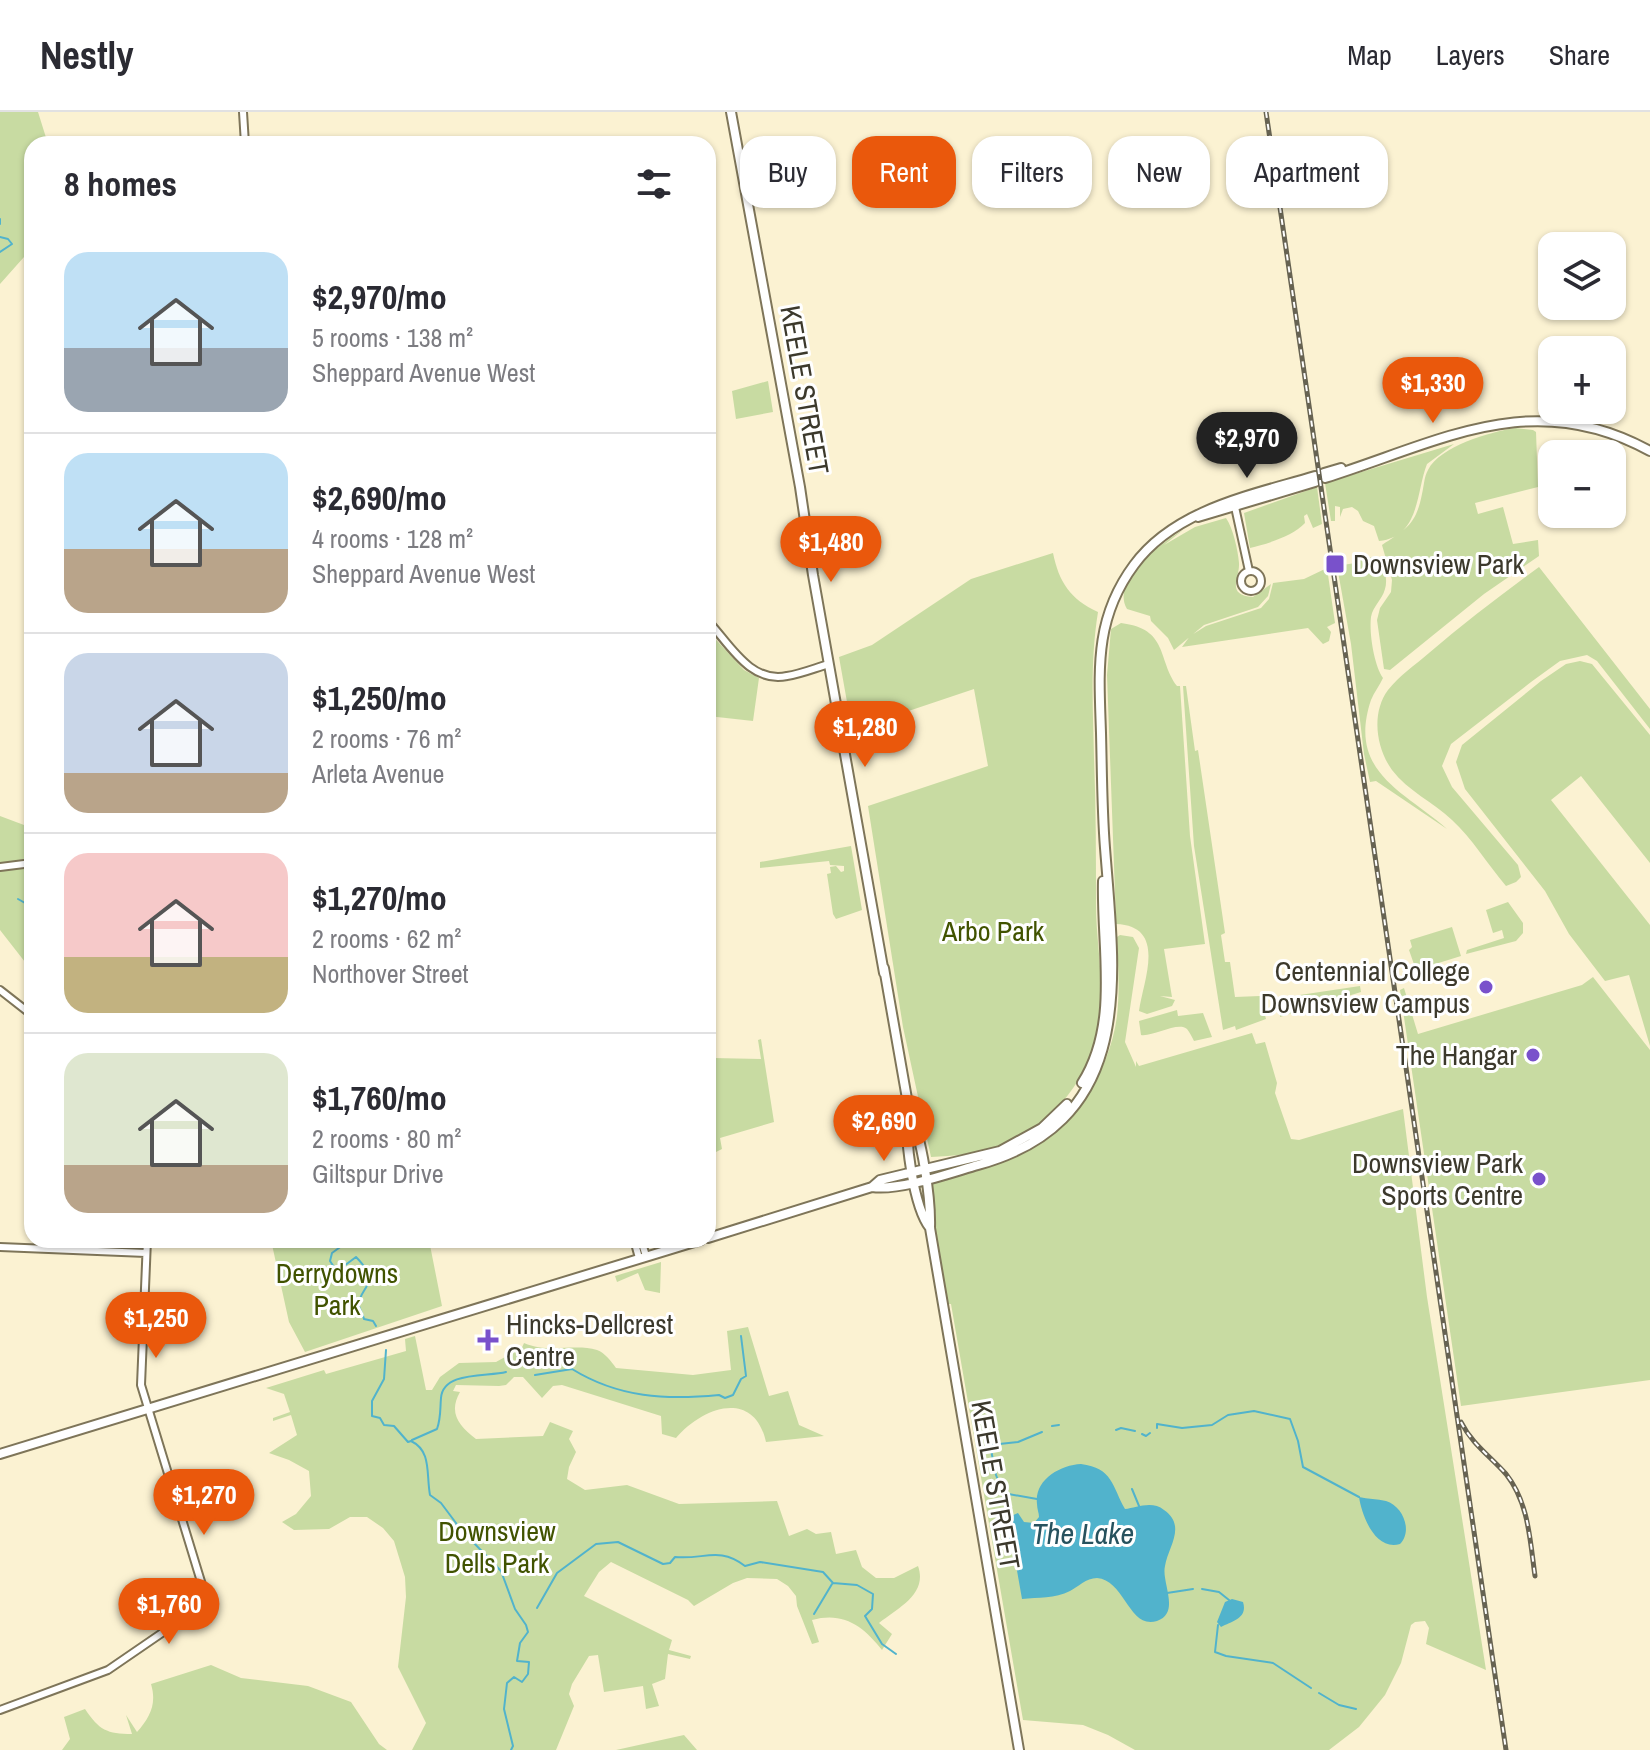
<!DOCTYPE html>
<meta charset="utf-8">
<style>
body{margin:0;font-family:"Archivo Narrow",sans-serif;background:#f2f2f3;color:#2b2b33;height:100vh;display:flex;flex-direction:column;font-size:30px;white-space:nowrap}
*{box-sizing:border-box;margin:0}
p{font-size:26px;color:#7c7c81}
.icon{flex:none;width:44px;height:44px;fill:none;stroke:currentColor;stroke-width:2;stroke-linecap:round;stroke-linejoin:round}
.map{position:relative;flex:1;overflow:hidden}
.side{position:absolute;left:24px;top:24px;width:692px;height:1112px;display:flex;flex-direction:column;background:#fff;border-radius:24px;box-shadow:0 2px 6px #0004}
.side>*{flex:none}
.banner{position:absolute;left:740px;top:24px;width:760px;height:72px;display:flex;gap:16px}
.buttons{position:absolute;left:1538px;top:120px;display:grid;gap:16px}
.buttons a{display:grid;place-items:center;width:88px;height:88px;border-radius:16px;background:#fff;box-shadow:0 2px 6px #0004;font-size:40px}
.price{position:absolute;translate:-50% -68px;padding:0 18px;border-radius:28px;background:#ea580c;color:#fff;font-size:26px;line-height:52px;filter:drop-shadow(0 2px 4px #0008)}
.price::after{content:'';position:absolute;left:50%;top:48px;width:24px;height:18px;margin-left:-12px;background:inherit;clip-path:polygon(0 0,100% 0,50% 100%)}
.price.active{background:#222;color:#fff}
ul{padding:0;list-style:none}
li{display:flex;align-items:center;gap:24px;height:200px;padding:0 40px}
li+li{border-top:2px solid #e1e1e2}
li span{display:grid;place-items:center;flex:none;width:224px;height:160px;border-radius:24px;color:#555}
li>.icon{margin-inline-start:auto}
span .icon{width:96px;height:96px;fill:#fffc;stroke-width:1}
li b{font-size:34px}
h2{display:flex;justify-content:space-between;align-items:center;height:96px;padding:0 40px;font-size:34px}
.pill{padding:0 28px;border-radius:24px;background:#fff;box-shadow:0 2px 6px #0004;font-size:28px;line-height:72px}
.pill.active{background:#ea580c;color:#fff}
header{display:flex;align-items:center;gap:48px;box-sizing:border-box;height:112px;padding:0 40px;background:#fff;border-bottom:2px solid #e1e1e2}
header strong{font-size:38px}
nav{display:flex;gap:44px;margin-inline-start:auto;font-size:28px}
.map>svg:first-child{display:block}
.green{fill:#c8dba2}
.water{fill:#51b3cc}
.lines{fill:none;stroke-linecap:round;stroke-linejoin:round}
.stream{stroke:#51b3cc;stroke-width:2}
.minor-casing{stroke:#7e7559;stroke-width:10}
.major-casing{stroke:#7e7559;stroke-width:12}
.minor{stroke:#fff;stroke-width:6}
.major{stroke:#fff;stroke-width:8}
.rail-casing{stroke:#676352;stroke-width:5}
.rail{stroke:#fff;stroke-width:2;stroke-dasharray:6;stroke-linecap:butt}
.poi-dot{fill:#7951cb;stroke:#fff;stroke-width:3}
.labels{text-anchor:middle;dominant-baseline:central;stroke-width:6;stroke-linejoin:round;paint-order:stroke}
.street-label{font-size:28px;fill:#3c392c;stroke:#fff}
.poi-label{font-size:28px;fill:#3c392c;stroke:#fff;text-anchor:end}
.park-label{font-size:28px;fill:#415300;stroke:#fff}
.water-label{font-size:30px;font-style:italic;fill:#27525e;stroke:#fff}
</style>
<header>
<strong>Nestly</strong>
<nav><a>Map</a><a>Layers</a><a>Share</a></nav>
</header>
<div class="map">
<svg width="1650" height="1638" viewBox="0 0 1650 1638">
<rect width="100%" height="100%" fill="#fbf2d2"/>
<!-- green -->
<path class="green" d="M0 0H38L48 32H32V136L0 172Z
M768 269 773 300 736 307 732 279Z
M1515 316 1533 318 1536 320 1538 375 1475 391 1478 402 1503 395 1513 432 1538 428 1539 444 1484 482 1390 558 1384 557 1377 508 1380 496 1391 480 1392 468 1382 433C1406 417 1416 413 1422 382 1424 374 1424 365 1428 358 1440 334 1490 320 1515 316Z
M1454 332 1427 352C1416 380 1420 425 1379 429L1374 414 1363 409 1358 399 1352 395 1343 397 1340 405V395L1335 394V409H1331L1325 371Z
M1317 375 1322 412 1313 416 1307 402 1304 404 1305 411C1293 424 1267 432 1250 436L1244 401Z
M1226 406C1233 416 1238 438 1239 451 1240 466 1225 483 1253 485L1271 472 1268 484 1258 495 1204 513 1174 538 1168 526 1151 509 1150 504 1127 497C1110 469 1161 431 1183 418L1164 433 1195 415Z
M1053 441C1059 470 1070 487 1098 500 1090 549 1093 597 1094 646 1096 695 1096 744 1096 793 1096 829 1104 866 1100 903 1095 962 1053 1015 997 1035 976 1042 953 1044 931 1045L903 915 868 694 988 654 974 577 852 618 839 545 872 533 971 467Z
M1366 445C1382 444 1389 463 1385 477 1382 488 1373 494 1371 505 1369 521 1374 553 1383 566 1380 573 1374 580 1371 588 1347 660 1404 679 1447 717L1376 669 1370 670 1364 642 1351 532 1337 454 1355 451Z
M1539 455 1650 597V617L1597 549 1587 543 1560 549 1531 570 1451 632 1442 654 1452 675 1518 753 1521 765 1516 770 1506 774C1488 753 1472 726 1452 708 1433 690 1408 679 1392 658 1376 636 1371 601 1388 578 1399 564 1415 553 1429 541 1464 511 1501 483 1539 455Z
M1327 456 1335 511 1327 515 1331 520 1329 529 1323 532 1308 516 1182 535 1190 524 1206 514 1261 496 1269 487 1273 471 1304 467Z
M1121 511C1169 517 1157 547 1177 574H1180L1190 724 1205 832 1164 837 1172 885 1160 884 1175 888 1172 894 1147 902 1139 899C1143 869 1168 814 1116 812V808L1107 563 1111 517Z
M708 519 744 558 759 566 753 609 708 604Z
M1580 549 1592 552 1650 623V751L1581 664 1551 688 1650 813V934L1629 863 1605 869 1569 822 1545 779 1465 677 1456 650 1462 633 1541 569 1566 552Z
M1183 574H1186L1195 639 1198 638 1225 821 1221 823 1225 850H1230L1235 885 1260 884 1266 907 1236 918 1235 914 1223 918 1194 734Z
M0 704 32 716V859L0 818Z
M851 734 862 798 836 807 833 802 827 762 831 761 830 755 836 754 841 760 844 759V754L830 753 829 749 760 756V750Z
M1508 790 1523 811V821L1516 829 1466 842 1467 838 1504 826 1502 818 1493 821 1486 798Z
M1452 815 1461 844 1416 858 1409 838 1412 835 1410 828Z
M1120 823 1133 825 1139 836 1125 930 1136 955V949L1139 954 1252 921 1256 932 1265 930 1277 971 1275 981 1291 1027 1299 1028 1403 997 1427 1185 1486 1558 1426 1532 1429 1516 1425 1509 1415 1510 1411 1513 1401 1551 1385 1583 1359 1615 1329 1638H1135L1108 1623 1083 1613 1023 1608 951 1192H947L931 1088 936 1105 931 1072 935 1067C955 1063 976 1060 995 1053 1060 1031 1108 972 1117 904 1120 878 1118 850 1117 825Z
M1593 865 1650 938V1268L1461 1294 1400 878 1404 876 1418 922 1582 873Z
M1360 874 1361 880 1280 905V901L1294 897 1293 884Z
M1177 898 1178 904 1203 901 1212 925 1194 929C1192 925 1190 921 1187 917 1178 909 1153 925 1141 923L1139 909Z
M761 927 774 1010 720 1026 722 1037 708 1044V1037L716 1031 708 987 713 946 761 947 758 928Z
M271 1128H429L442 1194 305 1240 289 1210Z
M661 1150 660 1181 645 1178 638 1161 617 1170 615 1164Z
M748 1215 769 1284 788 1279 799 1313 824 1324 766 1330C754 1276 702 1295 676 1326L662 1322 661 1304 562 1273 553 1274 542 1286 523 1265H514L506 1273 499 1274 456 1273 453 1279 460 1280C448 1301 459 1314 476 1327L543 1324 550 1310 573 1319 569 1327 576 1340 569 1355 567 1367 585 1378 627 1373 679 1392 777 1389 789 1424 807 1417 816 1422 831 1420 836 1442 856 1438 862 1455 876 1466H894L918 1454C928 1482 898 1496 879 1511L892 1522 882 1538C864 1515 844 1499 812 1508L819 1530 812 1532 797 1494 796 1484 788 1474 777 1467 747 1466 733 1471 694 1494 688 1488 611 1450 599 1460 584 1484 672 1528 669 1538 691 1544 690 1547 668 1542 665 1567 652 1572 659 1594 646 1597 643 1574 604 1580 598 1543 589 1544 572 1572 569 1582 574 1594 556 1638H412L426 1611 398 1555 406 1485 405 1465 394 1429 383 1416 367 1405H350L329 1417 294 1418 282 1410 296 1402 311 1384 309 1359 289 1348 269 1341 297 1323 291 1303 273 1309V1306L290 1300 284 1282 266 1276 324 1258 326 1262 406 1239 405 1227 415 1224 426 1278H432L440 1265 459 1251 496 1250 514 1240H520L524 1231C549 1242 574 1231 597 1238 605 1241 611 1249 616 1256L693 1263 731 1258 727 1219Z
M211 1553 241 1566 308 1574 351 1590 379 1632 387 1638H62L70 1627 64 1605 85 1597C99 1618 107 1622 132 1622L126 1603 137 1620C150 1605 157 1592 151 1572Z
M684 1623 697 1638H616Z"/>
<!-- water -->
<path class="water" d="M1081 1352C1113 1356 1112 1374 1125 1397 1136 1396 1152 1388 1164 1398 1187 1414 1168 1435 1165 1454 1161 1470 1181 1501 1157 1509 1129 1518 1125 1468 1097 1466 1086 1466 1078 1475 1070 1479 1055 1487 1038 1485 1022 1487L1013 1436H1009L1004 1407 1018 1401 1024 1410 1034 1411 1039 1405C1039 1401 1037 1397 1037 1392 1034 1368 1060 1353 1081 1352Z
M1359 1385C1368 1387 1377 1387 1386 1389 1403 1394 1413 1419 1400 1432 1375 1439 1362 1404 1359 1385Z
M1232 1487 1243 1490C1248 1506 1233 1509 1221 1515L1217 1510 1225 1490Z"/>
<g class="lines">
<!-- stream -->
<path class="stream" d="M0 107V112
M0 125 8 127 12 132 0 140
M18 787 32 795
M345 1128 343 1133 332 1141 330 1149 334 1155 340 1157 356 1145C384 1173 357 1176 359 1194 359 1195 364 1206 364 1207L373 1209 376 1214
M386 1238 384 1267 372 1289V1304L380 1306 384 1313 394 1314 408 1330 411 1329C432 1339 426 1362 430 1383L441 1391 456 1411 461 1423 472 1429 501 1459 515 1497 526 1513 528 1520 520 1531 517 1549 529 1550 528 1562 522 1570 514 1565 507 1571 504 1597 513 1634 511 1638
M535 1263 572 1257C619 1286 666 1288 719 1283L725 1286 733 1283 741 1267 746 1264 741 1224
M1052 1314 1059 1313
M1157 1316V1312L1182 1316 1212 1313 1228 1303 1254 1299 1290 1307 1298 1329 1303 1355 1359 1385
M1116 1318 1121 1316 1135 1319
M1142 1322 1146 1324 1150 1321
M412 1328 437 1317C441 1306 440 1297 441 1286 443 1259 487 1265 506 1260
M1132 1377 1139 1394
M1037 1387 1003 1381 996 1363 990 1333 1018 1330 1042 1320
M1202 1477 1219 1480 1229 1488
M1167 1481 1193 1477
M537 1496 557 1461 596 1432 618 1430 663 1452 670 1451 675 1445C704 1448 719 1434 745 1454L760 1450 823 1460 833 1471 857 1473 873 1482 872 1497 865 1504 882 1532 896 1542
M814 1502 832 1472
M1218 1513 1215 1540 1226 1544 1273 1551 1311 1576
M1319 1581 1339 1593 1356 1597"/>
<defs>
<path id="minor" d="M243 0 245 32
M1235 395 1249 459
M1241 469a10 10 0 1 1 20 0a10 10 0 1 1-20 0Z
M708 509C729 531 750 572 787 564 801 562 815 556 829 552
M0 755 32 751
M0 878 32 903
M634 1128 639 1146
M641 1128 646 1144
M0 1135 146 1141
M0 1598 108 1558 178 1510 210 1499 141 1273 147 1128"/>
<path id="major" d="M731 0 800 375 813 463 884 861
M1324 361 1341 356
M1325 366C1440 330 1532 274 1650 339
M1198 405 1315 370
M884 856 909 998C922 1025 931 1086 930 1116L1019 1638
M1082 971C1120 911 1101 836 1103 769
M909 999C903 1023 914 1096 930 1116
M872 1075C900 1079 950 1061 978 1053 1138 1009 1115 865 1105 736 1102 698 1102 659 1101 621 1099 558 1094 507 1134 453 1175 397 1252 383 1315 364
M708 1126 872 1075 880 1068 1000 1039 1042 1016 1067 992
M0 1342 701 1128"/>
</defs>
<!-- minor casing -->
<use href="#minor" class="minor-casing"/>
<!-- major casing -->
<use href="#major" class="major-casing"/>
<!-- minor -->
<use href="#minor" class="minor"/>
<!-- major -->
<use href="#major" class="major"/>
<defs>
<path id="rail" d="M1266 0 1506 1638
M1461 1310C1472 1332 1490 1344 1506 1362 1529 1391 1530 1429 1535 1464"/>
</defs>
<!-- rail casing -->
<use href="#rail" class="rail-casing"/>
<!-- rail -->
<use href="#rail" class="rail"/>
</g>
<!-- markers -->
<g class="poi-dot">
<rect x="1325" y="442" width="20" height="20" rx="4"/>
<circle cx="1486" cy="875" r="8"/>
<circle cx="1533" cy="943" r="8"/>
<circle cx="1539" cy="1067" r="8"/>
<path d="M484 1216h8v8h8v8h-8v8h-8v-8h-8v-8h8z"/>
</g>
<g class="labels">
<!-- street labels -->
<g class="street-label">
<text transform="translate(805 278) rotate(80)">KEELE STREET</text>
<text transform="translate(996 1373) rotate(80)">KEELE STREET</text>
</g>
<!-- poi labels -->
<g class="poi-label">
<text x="1353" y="452" text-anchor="start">Downsview Park</text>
<text x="1470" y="859">Centennial College<tspan x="1470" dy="32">Downsview Campus</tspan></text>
<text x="1517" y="943">The Hangar</text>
<text x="1523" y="1051">Downsview Park<tspan x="1523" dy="32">Sports Centre</tspan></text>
<text x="506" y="1212" text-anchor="start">Hincks-Dellcrest<tspan x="506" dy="32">Centre</tspan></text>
</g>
<!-- park labels -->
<g class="park-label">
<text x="993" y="819">Arbo Park</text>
<text x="337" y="1161">Derrydowns<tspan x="337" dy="32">Park</tspan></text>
<text x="497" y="1419">Downsview<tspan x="497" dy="32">Dells Park</tspan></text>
</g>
<!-- water labels -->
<g class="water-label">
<text x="1083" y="1421">The Lake</text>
</g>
</g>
</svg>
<div class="buttons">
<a><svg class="icon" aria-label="layers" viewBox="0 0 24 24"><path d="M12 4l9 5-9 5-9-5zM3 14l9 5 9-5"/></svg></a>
<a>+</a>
<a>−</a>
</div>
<b class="price" style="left:1433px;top:313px">$1,330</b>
<b class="price active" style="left:1247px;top:368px">$2,970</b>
<b class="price" style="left:831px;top:472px">$1,480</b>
<b class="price" style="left:865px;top:657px">$1,280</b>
<b class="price" style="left:884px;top:1051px">$2,690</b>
<b class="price" style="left:156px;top:1248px">$1,250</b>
<b class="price" style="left:204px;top:1425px">$1,270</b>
<b class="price" style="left:169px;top:1534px">$1,760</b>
<div class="banner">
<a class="pill">Buy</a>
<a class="pill active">Rent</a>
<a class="pill">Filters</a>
<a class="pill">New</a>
<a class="pill">Apartment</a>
</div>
<section class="side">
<h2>8 homes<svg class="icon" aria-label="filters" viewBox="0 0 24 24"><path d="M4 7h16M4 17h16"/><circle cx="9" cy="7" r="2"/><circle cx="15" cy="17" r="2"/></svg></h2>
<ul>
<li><span style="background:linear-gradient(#bfe0f5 60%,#9aa5b1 0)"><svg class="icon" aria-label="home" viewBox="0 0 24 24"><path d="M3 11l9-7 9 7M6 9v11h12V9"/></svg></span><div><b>$2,970/mo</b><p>5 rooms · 138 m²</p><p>Sheppard Avenue West</p></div></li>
<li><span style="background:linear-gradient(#bfe0f5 60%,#b9a48a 0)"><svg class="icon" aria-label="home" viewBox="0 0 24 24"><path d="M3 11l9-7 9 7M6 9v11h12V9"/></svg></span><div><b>$2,690/mo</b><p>4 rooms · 128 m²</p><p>Sheppard Avenue West</p></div></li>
<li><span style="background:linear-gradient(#c9d6e8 75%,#b9a48a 0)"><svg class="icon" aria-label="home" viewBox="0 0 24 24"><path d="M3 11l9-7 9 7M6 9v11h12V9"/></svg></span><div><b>$1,250/mo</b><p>2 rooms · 76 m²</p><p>Arleta Avenue</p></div></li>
<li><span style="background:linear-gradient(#f6c9c9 65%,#c2b280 0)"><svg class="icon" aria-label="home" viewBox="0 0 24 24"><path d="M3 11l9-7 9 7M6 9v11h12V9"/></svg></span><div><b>$1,270/mo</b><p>2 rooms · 62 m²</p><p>Northover Street</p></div></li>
<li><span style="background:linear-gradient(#dfe7d0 70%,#b9a48a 0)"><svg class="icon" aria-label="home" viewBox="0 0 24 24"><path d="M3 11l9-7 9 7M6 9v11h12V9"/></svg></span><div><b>$1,760/mo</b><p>2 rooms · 80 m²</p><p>Giltspur Drive</p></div></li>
</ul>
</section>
</div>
